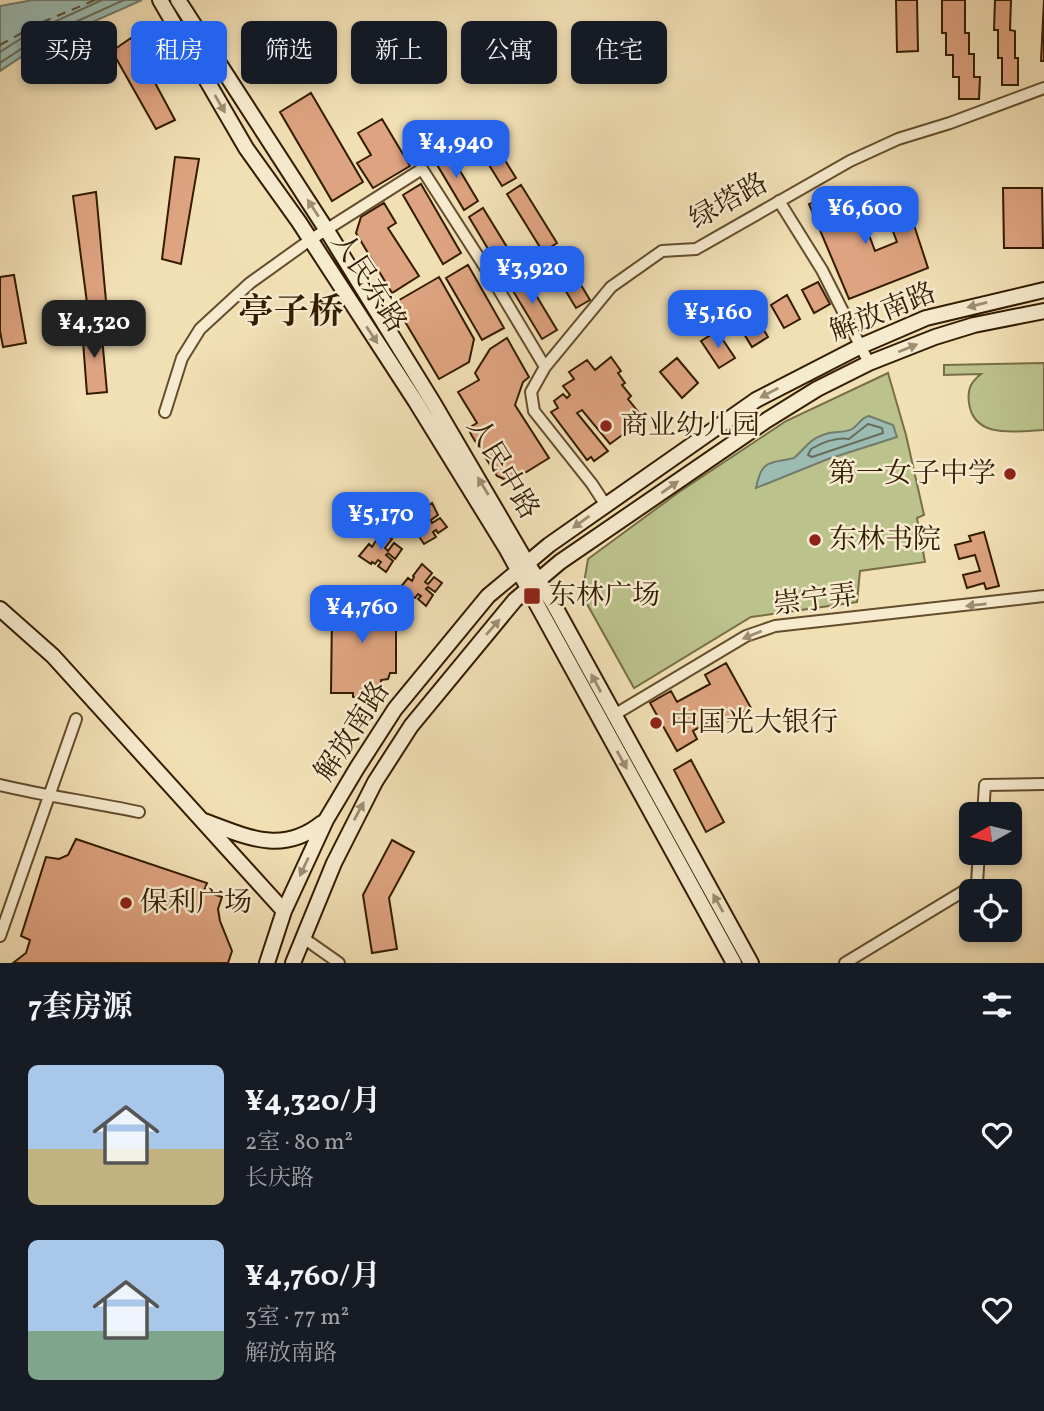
<!DOCTYPE html>
<html lang="zh">
<meta charset="utf-8">
<style>
body{margin:0;font-family:Vollkorn,"Noto Serif SC",serif;background:#20242c;color:#f1f3f6;height:100vh;display:flex;flex-direction:column;font-size:26px;white-space:nowrap}
*{box-sizing:border-box;margin:0}
p{font-size:23px;color:#9ea1a6}
.icon{flex:none;width:38px;height:38px;fill:none;stroke:currentColor;stroke-width:2;stroke-linecap:round;stroke-linejoin:round}
.map{position:relative;height:963px;overflow:hidden}
.details{display:flex;flex-direction:column;background:#171b24;flex:1}
.details>*{flex:none}
.banner{position:absolute;left:21px;top:21px;width:1003px;height:63px;display:flex;gap:14px}
.needle{width:46px;rotate:262deg}
.controls{position:absolute;left:959px;top:802px;display:grid;gap:14px}
.controls a{display:grid;place-items:center;width:63px;height:63px;border-radius:10px;background:#171b24;box-shadow:0 4px 10px #0003;font-size:35px}
.price{position:absolute;translate:-50% -60px;padding:0 16px;border-radius:14px;background:#2563eb;color:#fff;font-size:23px;line-height:46px;filter:drop-shadow(0 2px 4px #0008)}
.price::after{content:'';position:absolute;left:50%;top:42px;width:21px;height:16px;margin-left:-10px;background:inherit;clip-path:polygon(0 0,100% 0,50% 100%)}
.price.selected{background:#222;color:#fff}
ul{padding:0;list-style:none}
li{display:flex;align-items:center;gap:21px;height:175px;padding:0 28px}
li span{display:grid;place-items:center;flex:none;width:196px;height:140px;border-radius:10px;color:#555}
li>.icon{margin-inline-start:auto}
span .icon{width:84px;height:84px;fill:#fffc;stroke-width:1}
li b{font-size:30px}
h2{display:flex;justify-content:space-between;align-items:center;height:84px;padding:0 28px;font-size:30px}
.pill{padding:0 24px;border-radius:10px;background:#171b24;box-shadow:0 4px 10px #0003;font-size:24px;line-height:63px}
.pill.selected{background:#2563eb;color:#fff}
.map>svg:first-child{display:block}
.green{fill:#bcc28c;stroke:#786f46;stroke-width:2}
.water{fill:#9cbcb3;stroke:#727c6b;stroke-width:2}
.lines{fill:none;stroke-linecap:round;stroke-linejoin:round}
.shore{stroke:#686c5a;stroke-width:2}
.ferry{stroke:#524c36;stroke-width:2;stroke-dasharray:9 7;stroke-linecap:butt}
.building{fill:#dea380;stroke:#331c00;stroke-width:2}
.minor-casing{stroke:#634d2d;stroke-width:14}
.secondary-casing{stroke:#331c00;stroke-width:18}
.minor{stroke:#f7ebcf;stroke-width:10}
.secondary{stroke:#f7ebcf;stroke-width:14}
.oneway{fill:#9f8e72}
.poi-dot{fill:#8f2418;stroke:#f7ebcf;stroke-width:2.5}
.labels{text-anchor:middle;dominant-baseline:central;stroke-width:5;stroke-linejoin:round;paint-order:stroke}
.street-label{font-size:28px;fill:#331c00;stroke:#f7ebcf}
.poi-label{font-size:28px;fill:#331c00;stroke:#f7ebcf;text-anchor:start}
.district-label{font-size:35px;font-weight:bold;fill:#331c00;stroke:#f7ebcf}
</style>
<div class="map">
<svg width="1044" height="963" viewBox="0 0 1044 963">
<rect width="100%" height="100%" fill="#f2e0b5"/>
<filter id="stains"><feTurbulence type="fractalNoise" baseFrequency=".00286" numOctaves="4"/><feColorMatrix values="0 0 0 0 .2 0 0 0 0 .09 0 0 0 0 .02 0 0 0 .5 -.17"/></filter>
<radialGradient id="worn" r=".72"><stop offset=".6" stop-color="#630" stop-opacity="0"/><stop offset="1" stop-color="#630" stop-opacity=".3"/></radialGradient>
<!-- green -->
<path class="green" d="M1044 363V430C1017 431 974 440 969 403 967 389 971 382 981 374L944 375V365Z
M888 373 906 435 924 515 917 518 925 562 860 571 857 602 751 617 634 688 582 595 588 559 679 492 786 421Z"/>
<!-- water -->
<path class="water" d="M33 0H142L36 47 0 71V6Z
M869 416 893 425 897 437 828 459 756 488C762 458 770 464 794 458 808 446 808 439 829 433 837 431 845 433 852 429 859 425 860 418 869 416Z"/>
<g class="lines">
<!-- shore -->
<path class="shore" d="M0 52 30 33 102 0
M0 63 33 41 124 0
M868 424 882 428 883 433 812 457 808 455 811 449C823 442 835 437 849 439Z"/>
<!-- ferry -->
<path class="ferry" d="M0 45 38 24 95 0"/>
</g>
<!-- building -->
<path class="building" d="M896 0H917L918 51 897 52Z
M942 0H965V33H969V54H974V77H980L979 99H959V77H953V55H946V33H942Z
M995 0H1011L1010 30 1015 31V58H1018V85H1002V58H998V30H994Z
M1044 0V61H1041Z
M131 38 175 120 156 129 112 51Z
M311 93 363 182 332 201 280 112Z
M382 119 410 166 373 188 357 163 371 155 358 133Z
M487 131 516 178 502 186 473 139Z
M447 149 478 201 464 210 433 158Z
M175 157 199 159 181 264 162 259Z
M421 184 461 253 443 264 403 195Z
M521 185 557 243 543 252 507 194Z
M1003 188H1042L1043 248H1004Z
M852 189 875 251 897 242 888 218 895 215 899 224 912 219 928 268 849 299 809 204Z
M96 192 106 301 87 303 73 196Z
M384 203 396 223 388 228 419 276 392 293 356 233 361 217Z
M483 208 518 265 503 274 469 217Z
M561 252 590 300 576 308 547 260Z
M468 265 504 328 482 340 446 278Z
M522 272 557 330 542 339 507 281Z
M14 275 26 343 3 347 0 331V277Z
M439 277 474 339 469 362 439 379 394 303Z
M818 282 830 304 814 313 802 290Z
M787 295 800 319 784 328 771 305Z
M751 309 768 337 752 347 735 319Z
M101 326 107 392 87 394 82 328Z
M717 331 735 358 719 368 701 341Z
M507 338 529 377 523 382 515 405 549 458 515 479 506 480 497 476 472 436 469 430 472 426 477 423 458 392 479 380 475 373 490 349Z
M611 357 621 371 618 373 625 383 622 385 631 396 628 399 644 419 610 444 582 410 577 413 608 451 594 461 591 457 587 460 551 412 558 408 554 401 563 394 567 398 570 395 563 386 574 379 569 372 587 360 595 370Z
M677 358 698 383 682 398 660 372Z
M432 503 438 515 431 520 432 523 440 518 447 527 438 533 436 530 433 532 436 537 424 544 416 532 418 531 416 528 413 530 404 518 416 510 418 512 420 510 423 515 426 513 424 509Z
M382 531 392 539 385 548 388 551 394 543 402 549 395 559 388 553 386 555 393 561 386 572 378 566 381 562 378 560 375 564 372 562 371 564 359 556 369 544 372 547Z
M984 532 999 586 986 589 984 583 967 588 963 575 980 571 975 555 959 559 955 545 971 541 969 536Z
M422 564 432 573 425 582 428 584 434 577 442 583 435 592 428 587 426 589 433 595 426 606 418 599 421 596 418 594 415 598 412 596 410 598 399 589 408 578 412 581 414 577 413 576Z
M337 593H359V598H378L396 616V673H390L388 679 381 680V692H360V698L353 697V693H331L332 611H336Z
M726 663 751 708 728 721 724 713 693 731 697 739 677 751 650 703 671 691 677 702 710 684 705 675Z
M691 760 724 822 706 832 674 770Z
M76 839 207 883 204 891 222 897 218 909 220 921 232 951 228 963H13L26 953 30 940 21 936 46 857 59 859 68 855Z
M392 840 414 852 389 898 397 949 372 953 363 895Z"/>
<g class="lines">
<defs>
<path id="minor" d="M779 201 822 270 869 363
M165 412 182 358 200 329 250 283 310 240 422 169 490 275 545 367
M605 504 592 484 534 411 531 392 545 367 611 287 662 251 696 249 850 161 898 139 950 123 1044 88
M614 715 746 636 775 626 1044 596
M0 785C46 796 92 802 139 812
M983 814 985 785 1044 784
M0 936 76 719
M302 937 339 963
M845 963 977 883 979 852"/>
<path id="secondary" d="M160 0 246 148 299 222 416 402 506 548 734 963
M178 0 326 229 434 404 527 563 553 603 751 963
M0 609 53 656 284 911
M204 821C247 837 282 855 322 823
M267 963 284 911 326 820 357 768 395 709 488 596 549 545 756 400 861 346 926 318 1044 290
M293 963 334 863 375 782 411 726 515 600 560 562 767 420 817 389 869 363 935 337 974 325 1044 311"/>
</defs>
<!-- minor casing -->
<use href="#minor" class="minor-casing"/>
<!-- secondary casing -->
<use href="#secondary" class="secondary-casing"/>
<!-- minor -->
<use href="#minor" class="minor"/>
<!-- secondary -->
<use href="#secondary" class="secondary"/>
</g>
<!-- one-way arrows -->
<defs><path id="oneway-solid" d="M-6-.8H1V-3.2L6.5 0L1 3.2V.8H-6Z" transform="scale(1.75)"/></defs>
<g class="oneway">
<use href="#oneway-solid" transform="translate(220 104) rotate(60)"/>
<use href="#oneway-solid" transform="translate(313 208) rotate(-123)"/>
<use href="#oneway-solid" transform="translate(977 305) rotate(166)"/>
<use href="#oneway-solid" transform="translate(372 335) rotate(57)"/>
<use href="#oneway-solid" transform="translate(908 348) rotate(-22)"/>
<use href="#oneway-solid" transform="translate(769 393) rotate(152)"/>
<use href="#oneway-solid" transform="translate(483 486) rotate(-121)"/>
<use href="#oneway-solid" transform="translate(670 487) rotate(-35)"/>
<use href="#oneway-solid" transform="translate(581 522) rotate(144)"/>
<use href="#oneway-solid" transform="translate(976 605) rotate(174)"/>
<use href="#oneway-solid" transform="translate(493 627) rotate(-49)"/>
<use href="#oneway-solid" transform="translate(752 635) rotate(158)"/>
<use href="#oneway-solid" transform="translate(596 683) rotate(-118)"/>
<use href="#oneway-solid" transform="translate(622 760) rotate(61)"/>
<use href="#oneway-solid" transform="translate(359 811) rotate(-62)"/>
<use href="#oneway-solid" transform="translate(304 867) rotate(115)"/>
<use href="#oneway-solid" transform="translate(718 903) rotate(-119)"/>
</g>
<!-- markers -->
<g class="poi-dot">
<circle cx="606" cy="426" r="7"/>
<circle cx="1010" cy="474" r="7"/>
<circle cx="815" cy="540" r="7"/>
<rect x="523" y="587" width="18" height="18" rx="3.5"/>
<circle cx="656" cy="723" r="7"/>
<circle cx="126" cy="903" r="7"/>
</g>
<g class="labels">
<!-- street labels -->
<g class="street-label">
<text transform="translate(729 202) rotate(-29)">绿塔路</text>
<text transform="translate(368 283) rotate(57)">人民东路</text>
<text transform="translate(883 313) rotate(-22)">解放南路</text>
<text transform="translate(502 469) rotate(59)">人民中路</text>
<text transform="translate(815 601) rotate(-7)">崇宁弄</text>
<text transform="translate(353 732) rotate(-57)">解放南路</text>
</g>
<!-- poi labels -->
<g class="poi-label">
<text x="620" y="426">商业幼儿园</text>
<text x="996" y="474" text-anchor="end">第一女子中学</text>
<text x="829" y="540">东林书院</text>
<text x="548" y="596">东林广场</text>
<text x="670" y="723">中国光大银行</text>
<text x="140" y="903">保利广场</text>
</g>
<!-- district labels -->
<g class="district-label">
<text x="291" y="314">亭子桥</text>
</g>
</g>
<rect width="100%" height="100%" filter="url(#stains)"/>
<rect width="100%" height="100%" fill="url(#worn)"/>
</svg>
<div class="controls">
<a><svg class="needle" viewBox="-14 -14 28 28"><path d="M0-13l5 13h-10z" fill="#e53935"/><path d="M0 13l5-13h-10z" fill="#9ea1a6"/></svg></a>
<a><svg class="icon" aria-label="locate" viewBox="0 0 24 24"><circle cx="12" cy="12" r="6"/><path d="M12 2v4M12 18v4M2 12h4M18 12h4"/></svg></a>
</div>
<b class="price" style="left:456px;top:180px">¥4,940</b>
<b class="price" style="left:865px;top:246px">¥6,600</b>
<b class="price" style="left:532px;top:306px">¥3,920</b>
<b class="price" style="left:718px;top:350px">¥5,160</b>
<b class="price selected" style="left:94px;top:360px">¥4,320</b>
<b class="price" style="left:381px;top:552px">¥5,170</b>
<b class="price" style="left:362px;top:645px">¥4,760</b>
<div class="banner">
<a class="pill">买房</a>
<a class="pill selected">租房</a>
<a class="pill">筛选</a>
<a class="pill">新上</a>
<a class="pill">公寓</a>
<a class="pill">住宅</a>
</div>
</div>
<section class="details">
<h2>7套房源<svg class="icon" aria-label="filters" viewBox="0 0 24 24"><path d="M4 7h16M4 17h16"/><circle cx="9" cy="7" r="2"/><circle cx="15" cy="17" r="2"/></svg></h2>
<ul>
<li><span style="background:linear-gradient(#a9c7e8 60%,#c2b280 0)"><svg class="icon" aria-label="home" viewBox="0 0 24 24"><path d="M3 11l9-7 9 7M6 9v11h12V9"/></svg></span><div><b>¥4,320/月</b><p>2室 · 80 m²</p><p>长庆路</p></div><svg class="icon" aria-label="heart" viewBox="0 0 24 24"><path d="M12 20l-8-8c-3-5 5-10 8-4 3-6 11-1 8 4z"/></svg></li>
<li><span style="background:linear-gradient(#a9c7e8 65%,#7fa58c 0)"><svg class="icon" aria-label="home" viewBox="0 0 24 24"><path d="M3 11l9-7 9 7M6 9v11h12V9"/></svg></span><div><b>¥4,760/月</b><p>3室 · 77 m²</p><p>解放南路</p></div><svg class="icon" aria-label="heart" viewBox="0 0 24 24"><path d="M12 20l-8-8c-3-5 5-10 8-4 3-6 11-1 8 4z"/></svg></li>
</ul>
</section>
